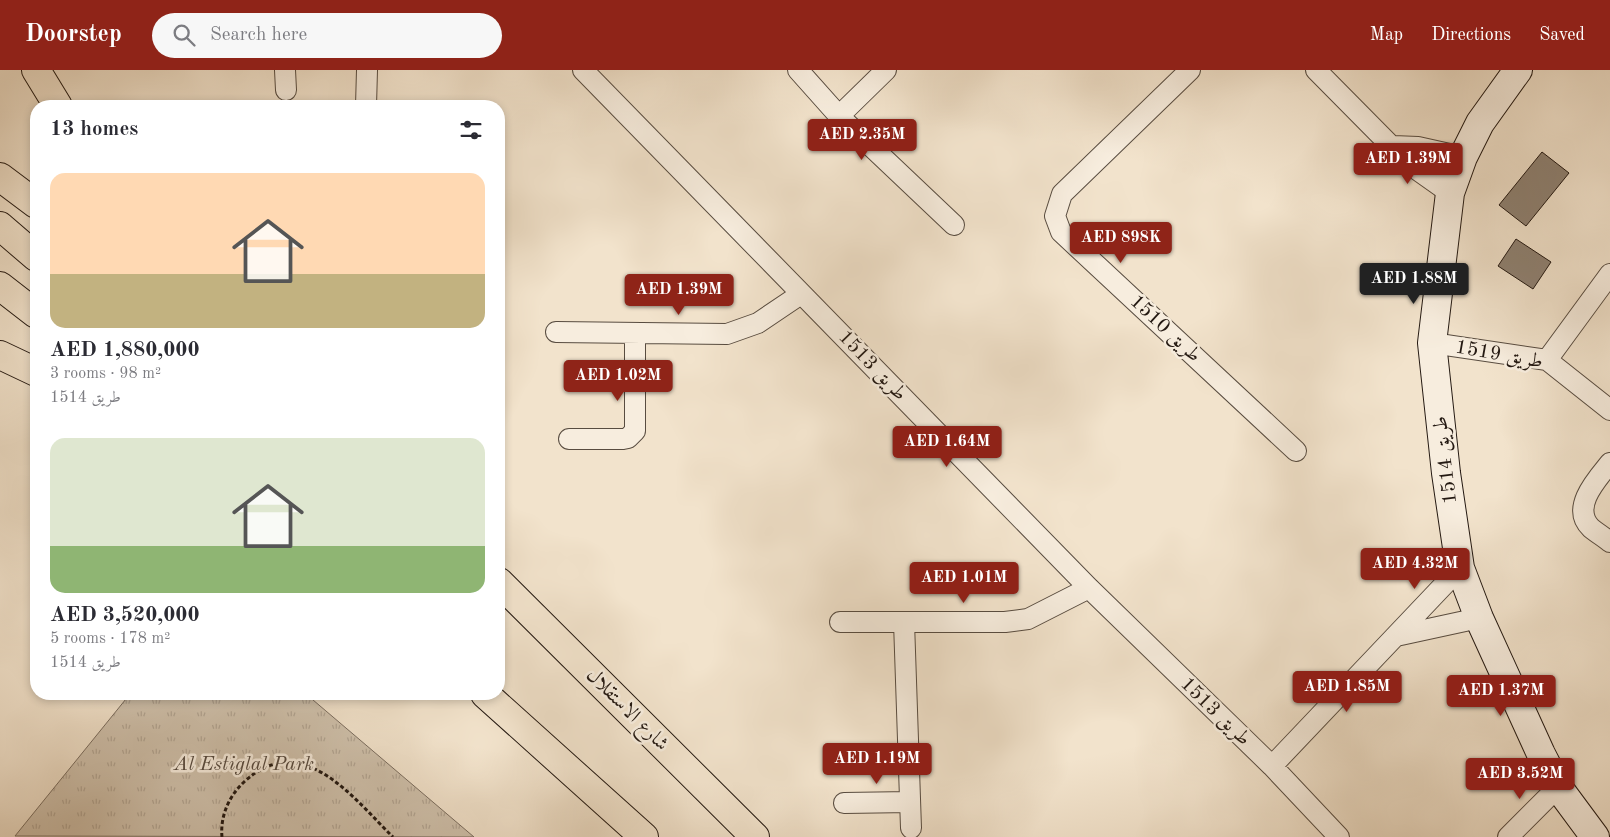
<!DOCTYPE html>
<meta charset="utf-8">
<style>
body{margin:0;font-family:"Old Standard TT",Amiri,serif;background:#f7f7f7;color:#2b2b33;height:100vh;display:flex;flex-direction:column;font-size:19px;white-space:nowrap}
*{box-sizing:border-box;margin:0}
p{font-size:16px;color:#7c7c81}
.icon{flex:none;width:28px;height:28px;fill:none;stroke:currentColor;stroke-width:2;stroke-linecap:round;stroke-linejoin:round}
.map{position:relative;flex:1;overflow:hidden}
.sheet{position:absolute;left:30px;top:30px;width:475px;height:600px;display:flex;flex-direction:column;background:#fff;border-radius:20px;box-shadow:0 2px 8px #0003}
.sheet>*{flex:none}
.price{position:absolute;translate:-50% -42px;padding:0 11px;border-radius:5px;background:#8f2418;color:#fff;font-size:16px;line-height:32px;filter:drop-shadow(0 1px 2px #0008)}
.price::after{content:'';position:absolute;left:50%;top:30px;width:15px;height:11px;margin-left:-8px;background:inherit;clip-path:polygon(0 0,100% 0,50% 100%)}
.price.selected{background:#222;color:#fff}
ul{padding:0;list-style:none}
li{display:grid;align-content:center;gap:10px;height:265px;padding:0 20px}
li span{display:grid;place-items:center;height:155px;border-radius:15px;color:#555}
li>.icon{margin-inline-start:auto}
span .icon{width:90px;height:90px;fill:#fffc;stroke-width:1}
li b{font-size:21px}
h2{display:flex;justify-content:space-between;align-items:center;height:60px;padding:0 20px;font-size:21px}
header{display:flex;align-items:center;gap:30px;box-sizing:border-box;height:70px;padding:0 25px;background:#8f2418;color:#fff}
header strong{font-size:24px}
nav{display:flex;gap:28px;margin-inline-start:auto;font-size:18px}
.search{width:350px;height:45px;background:#f7f7f7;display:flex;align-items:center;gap:12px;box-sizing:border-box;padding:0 18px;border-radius:28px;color:#7c7c81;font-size:19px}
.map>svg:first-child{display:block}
.park{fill:url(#park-tufts);stroke:#7a6d5f}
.building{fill:#8f8273;stroke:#241912}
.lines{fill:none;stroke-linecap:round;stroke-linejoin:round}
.street-casing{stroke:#584c40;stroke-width:22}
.secondary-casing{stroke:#241912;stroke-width:30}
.primary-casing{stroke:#241912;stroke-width:30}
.path{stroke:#241912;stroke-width:3;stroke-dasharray:4 2.5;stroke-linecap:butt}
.street{stroke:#f7edde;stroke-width:20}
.secondary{stroke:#f7edde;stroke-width:28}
.primary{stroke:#f2e3cc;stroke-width:28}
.labels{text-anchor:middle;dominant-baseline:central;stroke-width:5;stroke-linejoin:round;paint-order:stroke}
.street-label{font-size:20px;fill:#241912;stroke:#f7edde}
.park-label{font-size:20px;font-style:italic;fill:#574b40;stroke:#f7edde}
</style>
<header>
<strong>Doorstep</strong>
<div class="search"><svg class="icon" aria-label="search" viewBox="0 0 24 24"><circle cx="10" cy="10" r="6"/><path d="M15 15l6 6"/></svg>Search here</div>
<nav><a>Map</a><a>Directions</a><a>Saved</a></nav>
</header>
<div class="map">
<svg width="1610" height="767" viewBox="0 0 1610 767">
<defs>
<pattern id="park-tufts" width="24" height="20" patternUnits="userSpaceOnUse" patternTransform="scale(1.25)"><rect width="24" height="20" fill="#cfc1ac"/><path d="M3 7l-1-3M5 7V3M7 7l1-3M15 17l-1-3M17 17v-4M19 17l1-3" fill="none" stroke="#b2a593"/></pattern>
</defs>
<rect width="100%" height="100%" fill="#f2e3cc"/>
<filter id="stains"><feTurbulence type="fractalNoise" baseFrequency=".004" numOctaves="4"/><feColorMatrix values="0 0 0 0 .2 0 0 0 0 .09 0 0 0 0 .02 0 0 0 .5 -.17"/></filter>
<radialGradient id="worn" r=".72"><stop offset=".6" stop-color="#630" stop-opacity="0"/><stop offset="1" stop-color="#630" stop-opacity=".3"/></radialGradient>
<!-- park -->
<path class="park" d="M130 624H306L474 767 15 766Z"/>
<!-- building -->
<path class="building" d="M1542 82 1569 103 1526 156 1499 135Z
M1516 169 1551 192 1533 219 1498 196Z"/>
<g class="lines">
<defs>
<path id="street" d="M285 0 286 20
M583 0 1089 518 1272 696 1339 767
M798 0 839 46 954 155
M1190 0 1062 124 1055 146 1061 162 1296 381
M1316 0 1409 94 1450 123
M366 36 367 0
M839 46 886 0
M1393 76 1418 77 1463 87
M556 262 727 264 758 253 801 224
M1432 273 1547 290 1610 340
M1547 290 1610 204
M569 369H623L628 368 635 361V263
M1610 393C1597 409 1570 438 1591 458 1597 463 1604 467 1610 472
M840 552H1005L1028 549 1089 518
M904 552 911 758
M1396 566 1479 548
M1272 696 1460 498
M844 733 910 732
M1508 767 1558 717"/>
<path id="secondary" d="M1518 0 1480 53 1463 87 1450 123 1432 273 1446 403 1460 498 1479 548 1541 684 1558 717 1595 767"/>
<path id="primary" d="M36 0 58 36
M0 107 36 134
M0 156 36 187
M0 216 36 244
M0 285 36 302
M499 512 755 767
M485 624 644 767"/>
</defs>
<!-- street casing -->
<use href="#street" class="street-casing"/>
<!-- secondary casing -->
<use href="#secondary" class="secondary-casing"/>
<!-- primary casing -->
<use href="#primary" class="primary-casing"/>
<!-- path -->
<path class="path" d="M222 767C220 746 229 726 244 712 302 658 354 729 393 767"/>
<!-- street -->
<use href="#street" class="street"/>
<!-- secondary -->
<use href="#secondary" class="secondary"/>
<!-- primary -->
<use href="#primary" class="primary"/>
</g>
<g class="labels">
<!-- street labels -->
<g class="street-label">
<text transform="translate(1165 259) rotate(43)">طريق 1510</text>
<text transform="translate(1499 285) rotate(10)">طريق 1519</text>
<text transform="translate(872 296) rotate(46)">طريق 1513</text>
<text transform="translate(1446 390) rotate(-97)">طريق 1514</text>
<text transform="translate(627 640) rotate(45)">شارع الاستقلال</text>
<text transform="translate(1215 642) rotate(44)">طريق 1513</text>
</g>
<!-- park labels -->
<g class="park-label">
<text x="244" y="695">Al Estiglal Park</text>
</g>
</g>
<rect width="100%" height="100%" filter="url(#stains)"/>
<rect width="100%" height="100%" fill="url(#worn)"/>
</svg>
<b class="price" style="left:862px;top:91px">AED 2.35M</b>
<b class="price" style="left:1408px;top:115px">AED 1.39M</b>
<b class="price" style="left:1121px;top:194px">AED 898K</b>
<b class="price selected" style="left:1414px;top:235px">AED 1.88M</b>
<b class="price" style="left:679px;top:246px">AED 1.39M</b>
<b class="price" style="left:618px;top:332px">AED 1.02M</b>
<b class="price" style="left:947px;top:398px">AED 1.64M</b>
<b class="price" style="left:1415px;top:520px">AED 4.32M</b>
<b class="price" style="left:964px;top:534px">AED 1.01M</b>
<b class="price" style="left:1347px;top:643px">AED 1.85M</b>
<b class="price" style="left:1501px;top:647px">AED 1.37M</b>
<b class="price" style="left:877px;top:715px">AED 1.19M</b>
<b class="price" style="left:1520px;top:730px">AED 3.52M</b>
<section class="sheet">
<h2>13 homes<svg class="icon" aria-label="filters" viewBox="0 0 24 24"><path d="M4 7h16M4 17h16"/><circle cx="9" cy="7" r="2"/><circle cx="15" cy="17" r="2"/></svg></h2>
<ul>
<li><span style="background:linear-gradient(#ffd9b3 65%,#c2b280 0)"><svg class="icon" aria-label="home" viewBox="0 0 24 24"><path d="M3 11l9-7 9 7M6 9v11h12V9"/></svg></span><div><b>AED 1,880,000</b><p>3 rooms · 98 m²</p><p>طريق 1514</p></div></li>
<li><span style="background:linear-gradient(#dfe7d0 70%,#8fb573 0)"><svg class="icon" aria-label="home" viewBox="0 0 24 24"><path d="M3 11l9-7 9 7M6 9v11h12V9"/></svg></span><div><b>AED 3,520,000</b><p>5 rooms · 178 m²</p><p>طريق 1514</p></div></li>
</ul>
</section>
</div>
